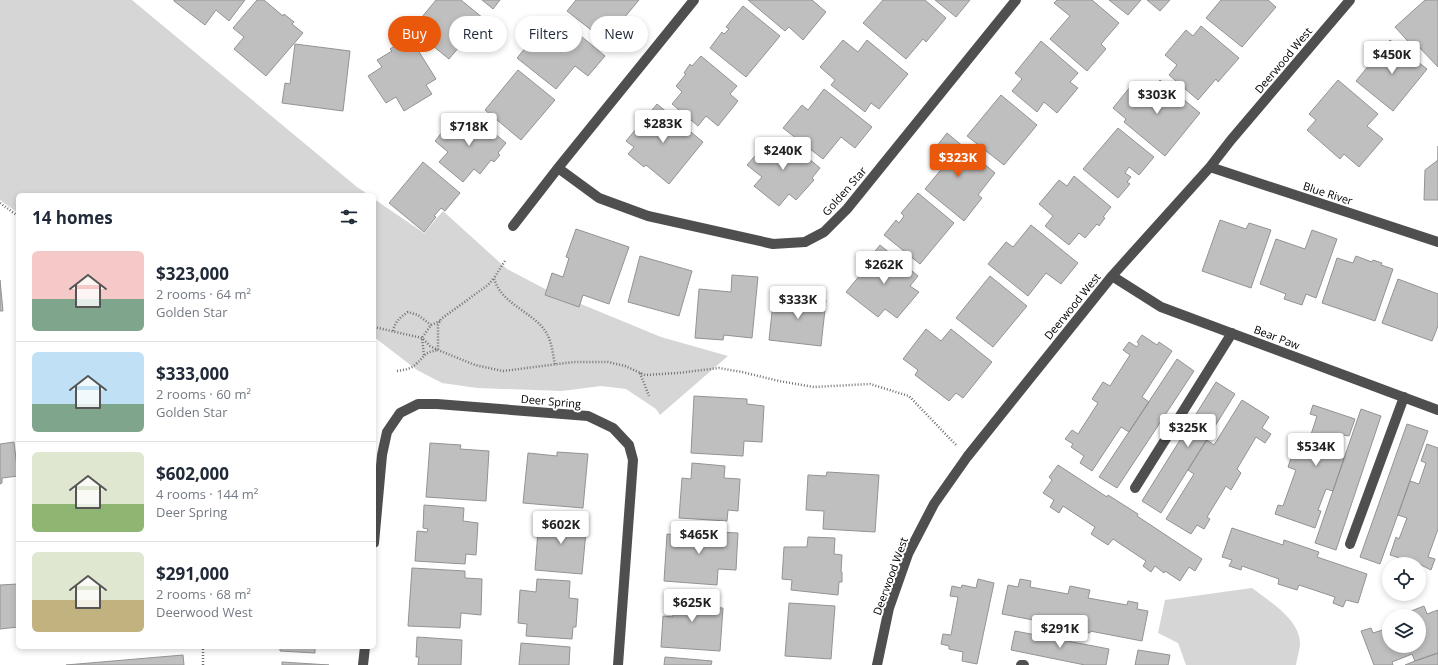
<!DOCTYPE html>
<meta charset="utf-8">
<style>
body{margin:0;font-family:"Open Sans",sans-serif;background:#f6f6f7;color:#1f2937;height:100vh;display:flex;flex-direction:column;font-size:15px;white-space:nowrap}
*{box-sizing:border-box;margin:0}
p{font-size:13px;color:#747a83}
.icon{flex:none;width:22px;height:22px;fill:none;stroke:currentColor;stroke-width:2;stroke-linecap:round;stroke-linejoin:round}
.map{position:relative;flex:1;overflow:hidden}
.drawer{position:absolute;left:16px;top:193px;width:360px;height:456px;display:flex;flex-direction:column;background:#fff;border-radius:6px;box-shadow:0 2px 6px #0003}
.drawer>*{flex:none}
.hud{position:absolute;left:388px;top:16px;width:380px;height:36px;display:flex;gap:8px}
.fabs{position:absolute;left:1382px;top:557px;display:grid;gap:8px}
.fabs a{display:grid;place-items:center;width:44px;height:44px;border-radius:50%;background:#fff;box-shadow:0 2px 6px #0003;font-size:20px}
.price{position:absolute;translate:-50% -34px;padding:0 9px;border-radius:4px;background:#fff;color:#222;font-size:13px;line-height:26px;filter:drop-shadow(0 1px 2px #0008)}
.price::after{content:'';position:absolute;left:50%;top:24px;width:12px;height:9px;margin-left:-6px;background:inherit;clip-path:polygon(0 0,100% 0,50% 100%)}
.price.on{background:#ea580c;color:#fff}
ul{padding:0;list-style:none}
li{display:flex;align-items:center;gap:12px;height:100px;padding:0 16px}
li+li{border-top:1px solid #e0e1e3}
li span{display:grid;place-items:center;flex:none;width:112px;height:80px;border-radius:6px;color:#555}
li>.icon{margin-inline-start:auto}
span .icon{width:48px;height:48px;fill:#fffc;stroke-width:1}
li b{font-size:17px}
h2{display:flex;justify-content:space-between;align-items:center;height:48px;padding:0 16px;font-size:17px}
.pill{padding:0 14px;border-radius:18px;background:#fff;box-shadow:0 2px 6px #0003;font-size:14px;line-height:36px}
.pill.on{background:#ea580c;color:#fff}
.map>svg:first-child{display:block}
.green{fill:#d6d6d6}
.building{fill:#bfbfbf;stroke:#939393}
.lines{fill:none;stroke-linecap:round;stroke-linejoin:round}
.path{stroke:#717171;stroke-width:2.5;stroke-dasharray:1 2;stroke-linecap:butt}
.minor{stroke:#4f4f4f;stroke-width:10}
.labels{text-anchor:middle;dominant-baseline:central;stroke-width:4;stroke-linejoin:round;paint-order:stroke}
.street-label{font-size:11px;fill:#000;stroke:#fff}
</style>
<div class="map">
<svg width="1438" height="665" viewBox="0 0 1438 665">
<rect width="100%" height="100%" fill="#fff"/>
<!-- green -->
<path class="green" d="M0 0H132L357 187 369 195H18V213L0 200Z
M374 199 424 233 443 211 507 269 547 290 661 337 728 356 660 415 656 409 626 389 601 386 562 391 477 388 442 383 417 370 374 337Z
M1252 588C1269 601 1300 620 1300 643 1300 650 1297 658 1296 665H1186L1178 643 1158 633 1165 600Z"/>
<!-- building -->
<path class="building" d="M174 0H245L229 21 216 10 205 25 174 1Z
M257 0H264L283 16 284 14 294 22 292 24 303 33 266 76 234 49 244 37 233 28Z
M436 0H461L483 18 449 59 412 29Z
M482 0H500L493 9Z
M576 0H639L605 41 567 11Z
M748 0H812L826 12 803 40 789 27 785 31Z
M883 0H925L946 18 926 42 923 39 906 59 863 23Z
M935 0H970L956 17Z
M1057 0H1092L1119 23 1101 44 1106 49 1087 71 1050 39 1070 16 1054 3Z
M1109 0H1141L1128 15Z
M1147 0H1170L1160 11Z
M1221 0H1268L1276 7 1242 47 1206 18Z
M1425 0H1438V67L1418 46 1415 49 1395 27Z
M743 6 780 36 746 77 710 48 722 32 724 34 729 29 726 27Z
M558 17 605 56 588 76 575 66 556 89 517 58 536 35 540 38Z
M1201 26 1239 58 1218 82 1216 79 1198 100 1169 75 1177 65 1165 55 1186 30 1193 36Z
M411 39 436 79 426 85 432 94 404 111 396 97 386 103 368 76 382 67 377 60 392 51 390 49 399 43 400 46Z
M843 40 858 52 867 40 908 74 879 109 871 103 865 112 831 85 835 80 820 67Z
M1390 40 1427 69 1393 111 1356 81 1370 64 1373 67 1377 62 1374 59Z
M1041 41 1078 73 1070 82 1078 88 1057 113 1044 102 1037 112 1012 91 1022 79 1015 73Z
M295 44 350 51 343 111 282 103 285 83 290 84Z
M701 56 737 86 730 94 738 101 718 126 706 116 698 126 672 104 682 92 676 86 686 74 684 73 690 64 692 66Z
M518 70 555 100 521 140 485 110Z
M1160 80 1200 113 1165 156 1124 122 1126 119 1113 108 1135 81 1149 93Z
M1338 80 1378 114 1367 126 1383 139 1359 167 1344 154 1340 159 1307 130 1316 120 1309 114Z
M824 89 872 127 855 148 841 137 823 159 783 128 802 105 808 110Z
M1001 95 1037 125 1004 165 967 136Z
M657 104 703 142 669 184 646 165 644 167 628 154 634 147 626 141Z
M470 113 506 143 498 153 500 155 494 162 491 160 480 174 474 169 463 182 439 162 448 152 435 141 455 116 462 122Z
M1118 128 1154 157 1139 175 1129 167 1125 173 1131 177 1127 182 1130 184 1118 198 1083 169Z
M947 133 995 173 978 195 982 198 964 221 925 189 944 166 930 155Z
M785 139 820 168 812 178 814 180 796 200 789 194 779 206 754 186 762 177 747 165 768 141 777 148Z
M1438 146V200H1424L1425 170 1438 160Z
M423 162 460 193 445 211 441 208 434 216 436 217 424 232 389 203Z
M1074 176 1111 207 1103 217 1105 218 1099 226 1097 224 1085 238 1079 233 1069 245 1045 226 1053 216 1039 204 1059 180 1067 186Z
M918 193 954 223 920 264 884 235 896 220 899 223 904 216 901 213Z
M1220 220 1246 229 1249 223 1271 230 1251 288 1202 271Z
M1031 225 1078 263 1061 284 1046 273 1028 296 988 264 1006 242 1013 247Z
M576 229 629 247 609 304 583 295 579 307 545 295 552 273 563 277 569 258 566 257Z
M1312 230 1337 239 1316 298 1306 294 1302 305 1284 299 1286 294 1260 284 1276 239 1305 249Z
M880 245 918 276 910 286 919 292 897 318 885 309 878 317 846 292 861 274 865 277 867 274 861 269Z
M640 256 692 271 679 316 628 302Z
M1356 256 1372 262 1373 260 1382 263 1381 265 1393 269 1375 321 1322 303 1337 258 1353 263Z
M732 275 758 277 752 338 724 335 723 340 695 338 699 289 731 292Z
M990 276 1027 306 993 347 956 318Z
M1398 279 1438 294V326L1432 341 1382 323Z
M0 280 3 311H0Z
M774 294 826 300 821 346 769 340Z
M926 329 941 341 951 329 992 362 963 398 956 393 949 401 915 375 918 370 903 359Z
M1142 335 1157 345 1159 342 1172 351 1142 397 1149 402 1129 432 1121 427 1092 471 1080 463 1084 456 1071 447 1073 444 1065 439 1072 430 1078 434 1098 403 1092 399 1103 382 1110 386 1130 355 1123 350 1129 342 1137 347 1139 344 1137 342Z
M1177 359 1194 371 1117 488 1099 477Z
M1216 382 1235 394 1161 513 1142 501Z
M694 396 747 399V404L764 406 762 442 744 441 743 456 691 453Z
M1242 400 1269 417 1262 428 1271 434 1265 443 1256 437 1237 469 1241 473 1231 490 1226 486 1207 517 1210 519 1204 529 1197 525 1191 534 1166 519 1194 474 1188 470 1207 440 1214 445Z
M1313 405 1355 419 1349 436 1344 435 1337 456 1344 459 1333 491 1326 489 1318 510 1321 511 1315 528 1275 514 1278 505 1283 506 1296 470 1288 467 1294 449 1305 453 1317 416 1310 414Z
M1361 409 1381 416 1336 550 1315 543Z
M1407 424 1428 431 1380 564 1360 557Z
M14 442 18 476 2 478V483L0 484V444Z
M430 443 461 445 460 449 489 451 486 501 426 497Z
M1427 444 1438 448V529L1428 557 1435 559 1431 570 1419 564 1390 555 1396 537 1399 539 1407 518 1398 515 1410 481 1419 484 1426 463 1421 461Z
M557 452 588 454 583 508 523 503 528 453 557 456Z
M692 463 725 466 724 478 740 479 738 511 728 510 727 521 679 518 682 478 691 479Z
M1058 465 1107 497 1108 495 1138 514 1137 516 1202 559 1195 571 1189 567 1180 581 1165 571 1164 573 1155 566 1151 572 1143 566 1146 561 1113 539 1108 545 1091 534 1095 527 1063 506 1059 513 1050 507 1054 500 1043 493 1052 480 1049 477Z
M827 472 879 475 875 532 823 529 824 511 806 510 808 475 826 476Z
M424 505 464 508 463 521 478 523 476 555 466 554 465 564 415 561 417 531 427 532 428 529 423 528Z
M539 517 587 521 582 574 535 570Z
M676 526 720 529 719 532 738 533 736 570 718 569 717 585 664 581 667 534 676 535Z
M1232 528 1283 545 1284 540 1319 552 1317 557 1367 574 1358 603 1346 600 1343 607 1333 603 1335 597 1299 585 1297 590 1278 584 1279 579 1242 566 1241 570 1229 566 1232 560 1222 557Z
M808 537 835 538 834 554 842 555 841 572H842V582H839L838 595 791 590 792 580 782 579 784 547H807Z
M412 568 465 571V578L482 579 481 615 461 613 460 628 408 626Z
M537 579 570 581 569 598 578 599 576 627H573L572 639 526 636 527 624 518 623 520 590 536 592Z
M978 579 994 583 977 664 962 661 963 652 949 649V646L941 644 943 634 951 635 958 597 950 596 952 586 961 588 962 585 976 588Z
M1020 579 1031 581 1030 587 1068 594 1070 586 1090 590 1088 598 1127 605 1128 601 1138 603 1137 609 1148 611 1142 641 1090 631V633L1054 626V624L1002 614 1008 585 1018 587Z
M18 584V627L0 629V585Z
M670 590 709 593 707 607 723 608 720 651 661 647 663 616 673 617V614L668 613Z
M789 603 835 606 831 659 785 656Z
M1424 606 1427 614 1438 610V653L1415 661 1412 654 1392 662 1393 665H1374L1361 631 1371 628 1373 633 1389 628V646H1419V616H1407L1406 613Z
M1015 631 1109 649 1106 665H1085L1011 650Z
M417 637 462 640 461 665H418L419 657H416Z
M521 643 570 647 569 665H519Z
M280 647H315V653L280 651Z
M1138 650 1170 655 1168 665H1135Z
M1438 653V665H1405L1415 661Z
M183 655 184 665H66Z
M665 657 712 661 711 665H664Z
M282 662 329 665H282Z"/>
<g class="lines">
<!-- path -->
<path class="path" d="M0 203 18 216
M505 261 494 278C501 305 535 312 547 334 552 343 553 355 555 365
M374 327 422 338 430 346 438 350 475 365 503 371 574 362H608L625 366 645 375 678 373 719 368 742 372 779 381 814 387 870 384 909 396 956 445
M393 331C395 322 400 317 408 312L418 315 431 325
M424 355 422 338 431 325 440 321
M397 371C404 370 411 369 416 364 427 355 422 353 438 350V325L441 319 488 285 494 278
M640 373 649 396
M203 665V647"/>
<!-- minor -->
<path class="minor" d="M1210 167 1438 242
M558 168 599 198 648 216 773 244 805 242 824 232 847 209 1016 0
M513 226 558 168 694 0
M1112 276 1161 307 1438 410
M1135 488 1232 333
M374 543 382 455 387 432 400 413 418 404H437L588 416 613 428 629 445 633 460 618 665
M1350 544 1404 397
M363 665 365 647
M877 665 889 608 908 554 934 504 967 457 1112 276 1210 167 1231 140 1350 0
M1021 665H1024"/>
</g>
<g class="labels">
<!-- street labels -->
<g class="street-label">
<text transform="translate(1283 60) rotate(-50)">Deerwood West</text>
<text transform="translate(844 191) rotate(-49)">Golden Star</text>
<text transform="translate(1328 193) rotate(18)">Blue River</text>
<text transform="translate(1072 306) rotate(-51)">Deerwood West</text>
<text transform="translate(1277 337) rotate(21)">Bear Paw</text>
<text transform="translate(551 401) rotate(5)">Deer Spring</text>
<text transform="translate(890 576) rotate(-70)">Deerwood West</text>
</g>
</g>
</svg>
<div class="fabs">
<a><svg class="icon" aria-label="locate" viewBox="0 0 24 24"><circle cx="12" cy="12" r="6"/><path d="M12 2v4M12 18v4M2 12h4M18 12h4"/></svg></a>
<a><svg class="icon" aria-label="layers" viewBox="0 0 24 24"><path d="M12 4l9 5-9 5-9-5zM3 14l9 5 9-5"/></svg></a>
</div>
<b class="price" style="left:1392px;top:75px">$450K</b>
<b class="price" style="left:1157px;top:115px">$303K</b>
<b class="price" style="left:663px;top:144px">$283K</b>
<b class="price" style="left:469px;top:147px">$718K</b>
<b class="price" style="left:783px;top:171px">$240K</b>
<b class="price on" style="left:958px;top:178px">$323K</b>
<b class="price" style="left:884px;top:285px">$262K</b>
<b class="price" style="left:798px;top:320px">$333K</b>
<b class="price" style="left:1188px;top:448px">$325K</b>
<b class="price" style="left:1316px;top:467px">$534K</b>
<b class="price" style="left:561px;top:545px">$602K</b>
<b class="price" style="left:699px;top:555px">$465K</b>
<b class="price" style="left:692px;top:623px">$625K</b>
<b class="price" style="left:1060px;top:649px">$291K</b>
<div class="hud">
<a class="pill on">Buy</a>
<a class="pill">Rent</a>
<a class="pill">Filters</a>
<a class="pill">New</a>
</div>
<section class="drawer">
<h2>14 homes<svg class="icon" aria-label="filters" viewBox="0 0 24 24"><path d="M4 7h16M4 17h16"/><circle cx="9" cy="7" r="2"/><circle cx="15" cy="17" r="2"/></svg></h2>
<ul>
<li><span style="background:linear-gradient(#f6c9c9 60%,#7fa58c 0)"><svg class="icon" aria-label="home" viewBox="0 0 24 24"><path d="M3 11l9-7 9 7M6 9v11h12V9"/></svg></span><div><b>$323,000</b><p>2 rooms · 64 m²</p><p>Golden Star</p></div></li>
<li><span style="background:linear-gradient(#bfe0f5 65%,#7fa58c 0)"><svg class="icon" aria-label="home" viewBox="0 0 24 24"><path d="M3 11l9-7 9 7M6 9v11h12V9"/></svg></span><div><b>$333,000</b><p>2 rooms · 60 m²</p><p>Golden Star</p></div></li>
<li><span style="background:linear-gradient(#dfe7d0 65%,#8fb573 0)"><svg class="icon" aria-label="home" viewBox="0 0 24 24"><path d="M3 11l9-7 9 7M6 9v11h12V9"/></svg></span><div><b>$602,000</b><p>4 rooms · 144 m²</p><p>Deer Spring</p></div></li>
<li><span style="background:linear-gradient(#dfe7d0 60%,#c2b280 0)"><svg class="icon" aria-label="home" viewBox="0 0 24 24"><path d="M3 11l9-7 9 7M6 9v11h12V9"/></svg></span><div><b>$291,000</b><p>2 rooms · 68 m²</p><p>Deerwood West</p></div></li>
</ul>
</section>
</div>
